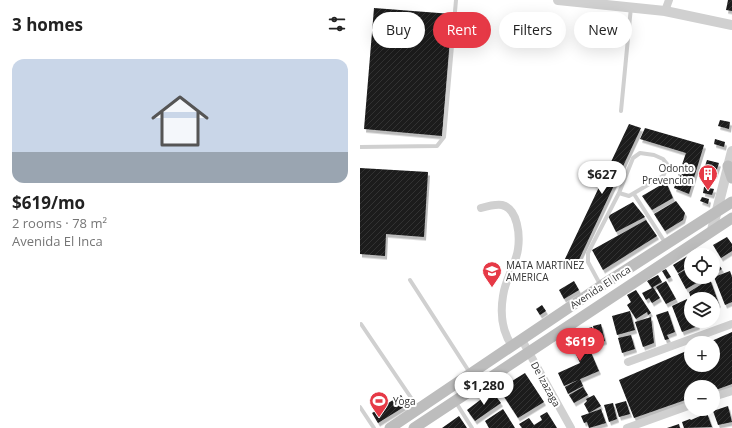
<!DOCTYPE html>
<meta charset="utf-8">
<style>
body{margin:0;font-family:"Open Sans",sans-serif;background:#f2f2f2;color:#222;height:100vh;display:flex;flex-direction:column;font-size:15px;white-space:nowrap}
*{box-sizing:border-box;margin:0}
p{font-size:13px;color:#767676}
.icon{flex:none;width:22px;height:22px;fill:none;stroke:currentColor;stroke-width:2;stroke-linecap:round;stroke-linejoin:round}
.map{position:relative;flex:1;overflow:hidden}
.panel{display:flex;flex-direction:column;background:#fff;width:360px}
.panel>*{flex:none}
.banner{position:absolute;left:12px;top:12px;width:300px;height:36px;display:flex;gap:8px}
.controls{position:absolute;left:324px;top:248px;display:grid;gap:8px}
.controls a{display:grid;place-items:center;width:36px;height:36px;border-radius:50%;background:#fff;box-shadow:0 4px 16px #0002;font-size:20px}
.price{position:absolute;translate:-50% -34px;padding:0 9px;border-radius:14px;background:#fff;color:#222;font-size:13px;line-height:26px;filter:drop-shadow(0 1px 2px #0008)}
.price::after{content:'';position:absolute;left:50%;top:24px;width:12px;height:9px;margin-left:-6px;background:inherit;clip-path:polygon(0 0,100% 0,50% 100%)}
.price.current{background:#e63946;color:#fff}
ul{padding:0;list-style:none}
li{display:grid;align-content:center;gap:8px;height:212px;padding:0 12px}
li span{display:grid;place-items:center;height:124px;border-radius:12px;color:#555}
li>.icon{margin-inline-start:auto}
span .icon{width:72px;height:72px;fill:#fffc;stroke-width:1}
li b{font-size:17px}
h2{display:flex;justify-content:space-between;align-items:center;height:48px;padding:0 12px;font-size:17px}
.tag{padding:0 14px;border-radius:18px;background:#fff;box-shadow:0 4px 16px #0002;font-size:14px;line-height:36px}
.tag.current{background:#e63946;color:#fff}
main{display:flex;flex:1;min-height:0}
.map>svg:first-child{display:block}
.building{fill:url(#building-hatch);filter:url(#shadow)}
.lines{fill:none;stroke-linecap:round;stroke-linejoin:round}
.service{stroke:#d0d0d0;stroke-width:4}
.minor{stroke:#d0d0d0;stroke-width:8}
.tertiary{stroke:#d0d0d0;stroke-width:10}
.secondary{stroke:#bdbdbd;stroke-width:11}
.labels{text-anchor:middle;dominant-baseline:central;stroke-width:4;stroke-linejoin:round;paint-order:stroke}
.poi-label{font-size:10px;fill:#333;stroke:#fff;text-anchor:start}
.street-label{font-size:10px;fill:#333;stroke:#fff}
</style>
<main>
<section class="panel">
<h2>3 homes<svg class="icon" aria-label="filters" viewBox="0 0 24 24"><path d="M4 7h16M4 17h16"/><circle cx="9" cy="7" r="2"/><circle cx="15" cy="17" r="2"/></svg></h2>
<ul>
<li><span style="background:linear-gradient(#c9d6e8 75%,#9aa5b1 0)"><svg class="icon" aria-label="home" viewBox="0 0 24 24"><path d="M3 11l9-7 9 7M6 9v11h12V9"/></svg></span><div><b>$619/mo</b><p>2 rooms · 78 m²</p><p>Avenida El Inca</p></div></li>
</ul>
</section>
<div class="map">
<svg width="372" height="428" viewBox="0 0 372 428">
<defs>
<pattern id="building-hatch" width="6" height="6" patternUnits="userSpaceOnUse"><rect width="6" height="6" fill="#1a1a1a"/><path d="M-1 1l2-2M0 6l6-6M5 7l2-2" fill="none" stroke="#333"/></pattern>
<filter id="shadow"><feDropShadow dx="2" dy="3.5" stdDeviation="0" flood-color="#0004"/></filter>
</defs>
<rect width="100%" height="100%" fill="#fff"/>
<!-- building -->
<path class="building" d="M368 0H372V11L366 10Z
M14 8 92 14 82 136 4 129Z
M360 120 370 122 369 129 358 126Z
M269 124 281 128 216 266 204 261Z
M285 128 344 145 329 194 314 188 326 153 280 139Z
M355 139 365 142 364 147 354 144Z
M347 160 359 163 355 175 343 172Z
M0 168 68 172 64 237 26 234 25 256 0 254Z
M306 182 313 198 292 210 282 196Z
M344 187 354 189 352 195 343 193Z
M342 197 349 199 348 204 340 201Z
M316 201 325 213 323 220 305 231 294 214Z
M273 202 285 217 256 232 248 216Z
M286 220 297 236 243 270 232 250Z
M367 237 372 244V251L361 258 353 245Z
M349 251 351 255H343Z
M331 254V265L318 273 313 265Z
M353 258 362 269 353 275Z
M331 266V277H347L326 289 318 274Z
M306 269 311 277 307 279 302 271Z
M370 271 372 277V302L365 305 354 277Z
M298 275 302 282 293 287 300 298 292 303 289 298 286 300 282 293 292 288 287 281Z
M350 279 359 304 353 306V299H331L329 292Z
M214 281 219 290 204 299 199 290Z
M306 281 316 299 306 304 296 287Z
M276 290 291 313 288 315 287 312 276 319 267 305 271 302 267 295Z
M327 299 331 308V321H336L338 326 322 332 312 306Z
M182 305 186 311 180 315 176 309Z
M270 311 275 330 257 335 252 316Z
M308 311 315 332 307 335 309 339 305 340 296 315Z
M291 317 294 343 283 347 275 322Z
M241 324 245 341 237 343 233 326Z
M232 327 236 343 228 344 222 330Z
M372 332V384L353 391V387H331V398L274 418 259 380 331 349V365H353V343H347Z
M223 334 239 371 204 386 198 373 220 363 209 339Z
M271 335 275 349 262 353 258 338Z
M165 373 184 402 158 418 139 389Z
M220 379 223 386 208 394 205 387Z
M223 387 228 395 214 403 209 395Z
M132 391 141 403 115 421 107 410Z
M41 395 47 405 18 423 12 413Z
M234 395 241 406 229 413 224 404 227 401 226 399Z
M266 401 270 414 259 417 255 404Z
M253 403 257 419 249 422 244 405Z
M368 406 372 422 358 425 353 411Z
M143 409 155 428H129L125 421Z
M241 409 246 423 229 428 227 422 224 423 221 416Z
M187 412 197 428H162L159 424 169 418 174 425 182 420 180 416Z
M347 413 352 427 324 428 322 422 330 419 331 420Z
M99 416 107 428H82Z
M319 424 320 428H307Z"/>
<g class="lines">
<!-- service -->
<path class="service" d="M261 111 271 7
M0 147 77 146 84 137 96 0
M274 194 306 244
M50 280 110 373
M241 286 228 262V253L259 193 273 158 280 153 294 155 303 159 307 164V168L303 176 269 196 259 193
M1 324 58 408
M95 401 112 428
M0 407 14 428"/>
<!-- minor -->
<path class="minor" d="M305 11 309 0
M121 208C128 206 136 204 142 205 158 209 160 235 158 249 156 265 145 279 143 296 140 314 142 331 152 346
M162 340 211 428
M268 362 372 324
M353 397 372 391
M267 428 331 405"/>
<!-- tertiary -->
<path class="tertiary" d="M198 0 305 11 372 25
M352 230 372 151"/>
<!-- secondary -->
<path class="secondary" d="M368 166 372 178
M30 428 241 286 372 202
M54 428 372 218"/>
</g>
<!-- icons -->
<defs>
<symbol id="building-pin" viewBox="-11 -11 22 30"><path d="M0 17L-7.5 6A9.5 9.5 0 1 1 7.5 6Z" fill="#e63946" stroke="#fff"/><path d="M-4-6H4V6H1V3H-1V6H-4ZM-2.5-4.3h1.7v1.8h-1.7ZM.8-4.3h1.7v1.8H.8ZM-2.5-1h1.7V.8h-1.7ZM.8-1h1.7V.8H.8Z" fill="#fff"/></symbol>
<symbol id="school-pin" viewBox="-11 -11 22 30"><path d="M0 17L-7.5 6A9.5 9.5 0 1 1 7.5 6Z" fill="#e63946" stroke="#fff"/><path d="M0-5L7-2L0 1L-7-2ZM-4 1L0 2.5L4 1V4Q0 6-4 4Z" fill="#fff"/></symbol>
<symbol id="stadium-pin" viewBox="-11 -11 22 30"><path d="M0 17L-7.5 6A9.5 9.5 0 1 1 7.5 6Z" fill="#e63946" stroke="#fff"/><path d="M0-5a6.5 5 0 1 0 0 10a6.5 5 0 1 0 0-10ZM-3.5-1.8h7v3.6h-7Z" fill="#fff"/></symbol>
</defs>
<g fill-rule="evenodd">
<use href="#building-pin" x="337" y="163" width="22" height="30"/>
<use href="#school-pin" x="121" y="260" width="22" height="30"/>
<use href="#stadium-pin" x="8" y="390" width="22" height="30"/>
</g>
<g class="labels">
<!-- poi labels -->
<g class="poi-label">
<text x="334" y="168" text-anchor="end">Odonto<tspan x="334" dy="12">Prevencion</tspan></text>
<text x="146" y="265">MATA MARTINEZ<tspan x="146" dy="12">AMERICA</tspan></text>
<text x="33" y="401">Yoga</text>
</g>
<!-- street labels -->
<g class="street-label">
<text transform="translate(240 287) rotate(-33)">Avenida El Inca</text>
<text transform="translate(186 384) rotate(61)">De Izazaga</text>
</g>
</g>
</svg>
<div class="controls">
<a><svg class="icon" aria-label="locate" viewBox="0 0 24 24"><circle cx="12" cy="12" r="6"/><path d="M12 2v4M12 18v4M2 12h4M18 12h4"/></svg></a>
<a><svg class="icon" aria-label="layers" viewBox="0 0 24 24"><path d="M12 4l9 5-9 5-9-5zM3 14l9 5 9-5"/></svg></a>
<a>+</a>
<a>−</a>
</div>
<b class="price" style="left:242px;top:195px">$627</b>
<b class="price current" style="left:220px;top:362px">$619</b>
<b class="price" style="left:124px;top:406px">$1,280</b>
<div class="banner">
<a class="tag">Buy</a>
<a class="tag current">Rent</a>
<a class="tag">Filters</a>
<a class="tag">New</a>
</div>
</div>
</main>
